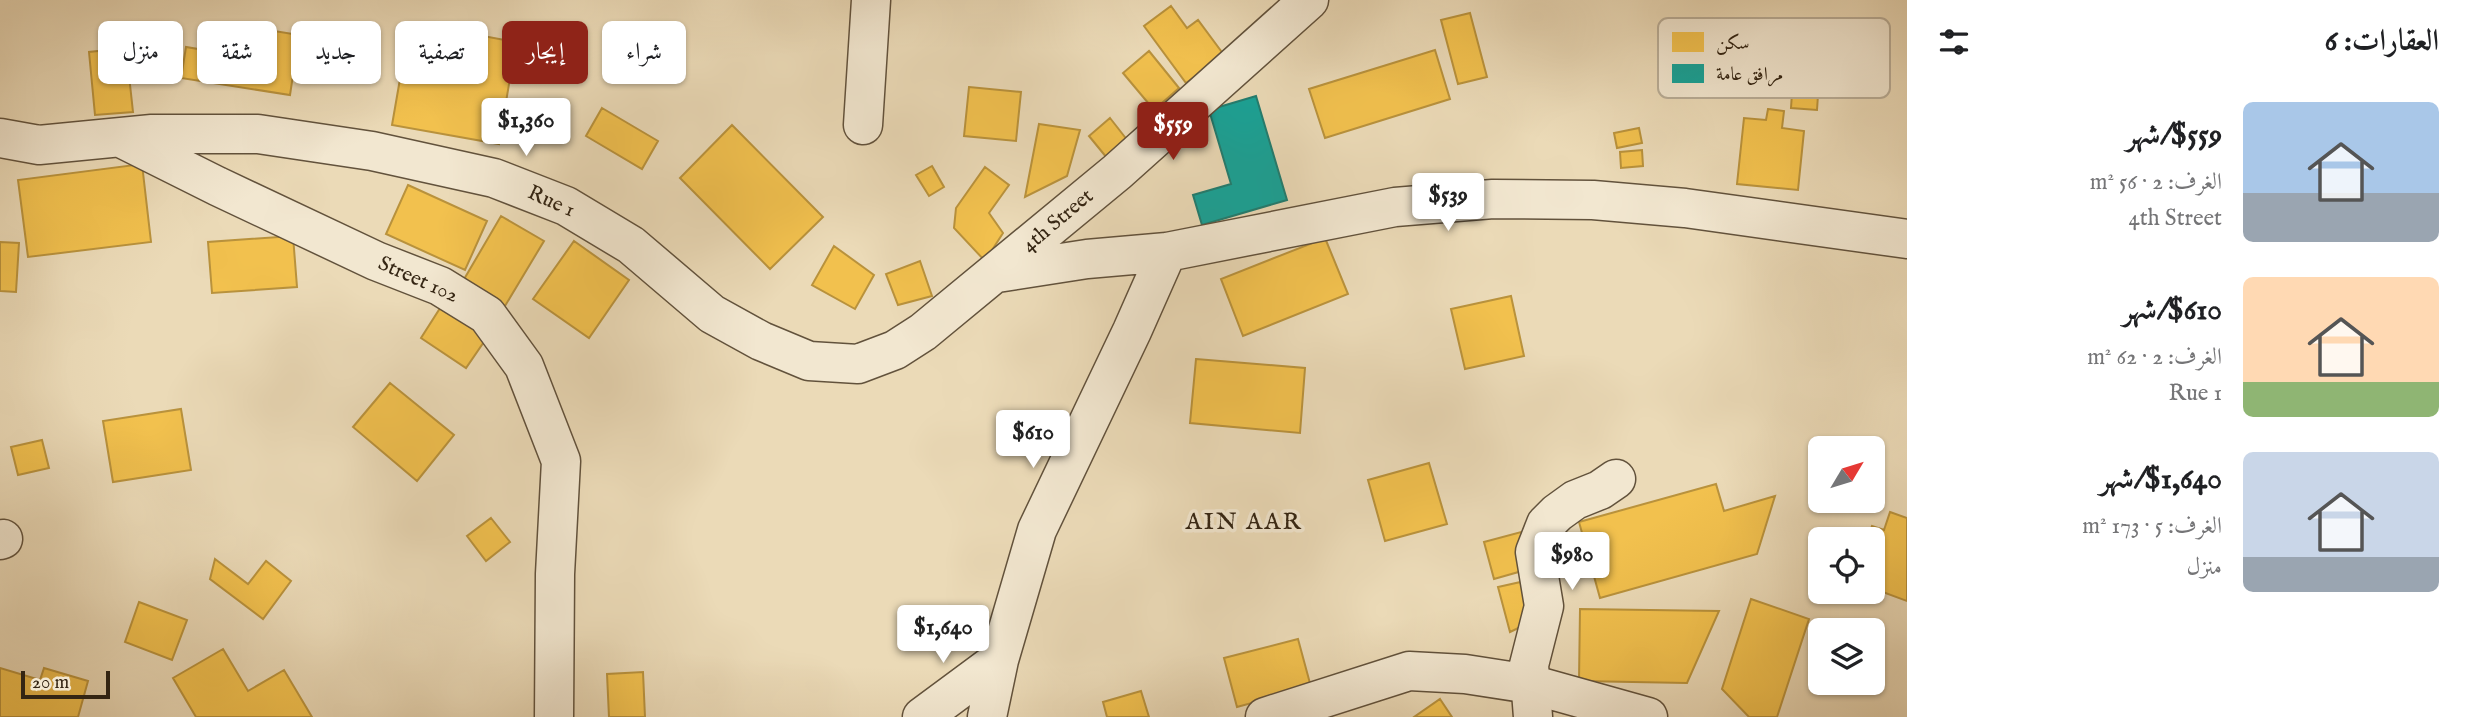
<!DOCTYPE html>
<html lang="ar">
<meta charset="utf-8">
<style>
body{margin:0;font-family:"IM FELL English",Amiri,serif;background:#f6f6f6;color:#202124;direction:rtl;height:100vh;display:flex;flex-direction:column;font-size:26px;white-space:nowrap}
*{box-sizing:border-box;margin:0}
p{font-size:23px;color:#757577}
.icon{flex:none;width:38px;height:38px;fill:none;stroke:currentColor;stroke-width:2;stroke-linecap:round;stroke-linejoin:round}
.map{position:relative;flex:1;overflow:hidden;direction:ltr}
.details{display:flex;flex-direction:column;background:#fff;width:560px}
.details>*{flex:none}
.guide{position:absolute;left:21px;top:21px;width:665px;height:63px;direction:rtl;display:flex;gap:14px}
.needle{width:46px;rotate:52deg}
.controls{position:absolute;left:1808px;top:436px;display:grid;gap:14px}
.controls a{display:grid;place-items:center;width:77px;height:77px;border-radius:10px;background:#fff;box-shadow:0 2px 5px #0004;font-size:35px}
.scale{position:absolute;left:21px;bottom:18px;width:89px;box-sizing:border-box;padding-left:7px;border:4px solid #342513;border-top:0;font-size:19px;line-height:24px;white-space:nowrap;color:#342513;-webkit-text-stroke:5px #f2e7d0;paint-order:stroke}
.price{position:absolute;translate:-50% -60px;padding:0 16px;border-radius:7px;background:#fff;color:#222;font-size:23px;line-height:46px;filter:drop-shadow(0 2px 4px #0008)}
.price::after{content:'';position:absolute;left:50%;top:42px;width:21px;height:16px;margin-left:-10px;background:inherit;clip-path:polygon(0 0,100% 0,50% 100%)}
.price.on{background:#8f2418;color:#fff}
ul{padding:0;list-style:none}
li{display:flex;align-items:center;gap:21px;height:175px;padding:0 28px}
li span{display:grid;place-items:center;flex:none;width:196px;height:140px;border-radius:10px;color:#555}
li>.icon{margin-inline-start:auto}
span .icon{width:84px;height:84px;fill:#fffc;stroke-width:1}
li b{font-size:30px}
h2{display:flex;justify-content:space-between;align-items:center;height:84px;padding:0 28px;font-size:30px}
.chip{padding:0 24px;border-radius:10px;background:#fff;box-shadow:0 2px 5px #0004;font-size:24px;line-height:63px}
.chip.on{background:#8f2418;color:#fff}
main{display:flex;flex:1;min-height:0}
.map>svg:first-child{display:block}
.homes{fill:#f2c14e;stroke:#b9923c;stroke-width:2}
.public{fill:#17a398;stroke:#207d70;stroke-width:2}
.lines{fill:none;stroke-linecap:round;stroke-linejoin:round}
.minor-casing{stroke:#62523c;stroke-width:41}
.minor{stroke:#f2e7d0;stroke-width:38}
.labels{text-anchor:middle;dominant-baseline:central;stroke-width:7;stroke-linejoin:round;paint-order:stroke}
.street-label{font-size:21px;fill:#342513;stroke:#f2e7d0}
.quarter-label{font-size:24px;letter-spacing:2px;fill:#342513;stroke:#f2e7d0}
.key{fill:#f2e7d0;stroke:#b9ad97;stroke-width:2}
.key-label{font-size:19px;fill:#342513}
</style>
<main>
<section class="details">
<h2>العقارات: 6<svg class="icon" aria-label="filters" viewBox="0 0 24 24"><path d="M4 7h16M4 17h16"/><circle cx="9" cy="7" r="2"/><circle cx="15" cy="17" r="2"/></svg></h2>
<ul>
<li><span style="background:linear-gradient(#a9c7e8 65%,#9aa5b1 0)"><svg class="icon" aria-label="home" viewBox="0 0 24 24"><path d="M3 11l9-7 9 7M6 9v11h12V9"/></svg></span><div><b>$559/شهر</b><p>الغرف: 2 · 56 m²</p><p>4th Street</p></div></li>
<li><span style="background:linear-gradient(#ffd9b3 75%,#8fb573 0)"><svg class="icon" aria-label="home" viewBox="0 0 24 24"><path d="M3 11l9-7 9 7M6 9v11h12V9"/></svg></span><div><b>$610/شهر</b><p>الغرف: 2 · 62 m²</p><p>Rue 1</p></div></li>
<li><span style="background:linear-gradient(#c9d6e8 75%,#9aa5b1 0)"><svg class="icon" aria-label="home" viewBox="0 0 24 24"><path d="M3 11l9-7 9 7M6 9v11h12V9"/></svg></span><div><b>$1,640/شهر</b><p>الغرف: 5 · 173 m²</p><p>منزل</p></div></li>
</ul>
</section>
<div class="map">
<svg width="1907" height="717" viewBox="0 0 1907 717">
<rect width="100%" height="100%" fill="#ebdab7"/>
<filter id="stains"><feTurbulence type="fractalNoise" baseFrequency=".00286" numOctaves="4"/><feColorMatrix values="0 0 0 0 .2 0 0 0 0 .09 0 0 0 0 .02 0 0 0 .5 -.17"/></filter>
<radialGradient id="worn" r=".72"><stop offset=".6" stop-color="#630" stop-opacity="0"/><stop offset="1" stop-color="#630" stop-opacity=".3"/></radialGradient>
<!-- homes -->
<path class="homes" d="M1171 6 1187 28 1198 20 1224 55 1186 83 1144 26Z
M1470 13 1487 77 1458 84 1441 20Z
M256 28 299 35 290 95 181 78 186 47 251 58Z
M451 30 516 42 499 144 392 125 404 56 445 63Z
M126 48 133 112 95 115 89 52Z
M1435 50 1450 99 1325 138 1309 89Z
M1149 51 1179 88 1154 110 1123 73Z
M1793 78 1819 80 1817 110 1791 108Z
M969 87 1021 92 1016 141 964 136Z
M602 108 658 141 642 169 586 136Z
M1768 109 1784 111 1782 128 1804 131 1798 190 1737 184 1744 118 1766 120Z
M1110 118 1128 141 1107 158 1089 136Z
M1039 124 1080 130 1067 176 1025 197Z
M732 125 823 217 770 269 680 178Z
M1639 128 1642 143 1617 148 1614 133Z
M1642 150 1643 166 1621 168 1620 152Z
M142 164 151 242 28 257 18 180Z
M932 166 944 187 929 196 916 175Z
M985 167 1009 185 989 213 1003 233 985 261 954 228 956 208Z
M408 185 487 221 465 270 386 234Z
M501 216 544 241 505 306 463 281Z
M293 236 297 287 212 293 208 242Z
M1325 238 1348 294 1243 336 1221 279Z
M574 241 629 280 589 338 533 299Z
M0 242 19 243 16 292 0 291Z
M834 246 874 275 855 309 812 285Z
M920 261 932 296 898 305 886 274Z
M1511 296 1524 356 1465 369 1451 309Z
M444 302 490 333 466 368 421 338Z
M1196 359 1305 368 1300 433 1190 423Z
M390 383 454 435 417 481 353 427Z
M181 409 191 470 113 482 103 421Z
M42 440 49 468 18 475 11 447Z
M1429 463 1447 524 1385 541 1368 480Z
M1716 484 1724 511 1775 496 1757 554 1600 598 1579 522Z
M1890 512 1907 518V601L1872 588V539H1867L1872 526 1884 530Z
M491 518 510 542 486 561 467 536Z
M1529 530V569L1494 579 1484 542Z
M215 559 248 584 266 561 291 581 263 619 210 579Z
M1525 581 1537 619 1510 632 1498 587Z
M1751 599 1809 619 1777 717H1749L1722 689Z
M139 602 187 620 172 660 125 642Z
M1580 609 1719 611 1687 683 1579 681Z
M1298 639 1311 687 1237 707 1224 658Z
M223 649 248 691 284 670 312 717H196L173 678Z
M0 668 40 680 44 668 88 681 78 717H0Z
M643 672 645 717H609L607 674Z
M1141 691 1149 717H1107L1103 702Z
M1440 699 1452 717H1414Z"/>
<!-- public -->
<path class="public" d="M1256 96 1287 200 1202 225 1193 195 1231 184 1209 110Z"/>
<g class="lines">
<defs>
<path id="minor" d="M863 125 871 0
M0 138 39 145 152 134H258L372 151 494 178 566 206 631 245 712 314 761 341 809 361 858 364 895 350 923 332 1117 172 1309 0
M121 138 217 186 376 261 440 286 487 315 524 366 561 461 555 574 554 717
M997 273 1087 259 1167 252 1395 207 1493 199 1593 200 1685 208 1907 239
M0 540 3 539
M922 717 999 660
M987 717 999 660 1037 530 1132 331 1167 252
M1265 717 1409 671 1465 674 1530 684 1648 717
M1533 717 1529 665 1544 606 1535 552 1546 524 1557 513 1575 500 1600 490 1616 479"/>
</defs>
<!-- minor casing -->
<use href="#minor" class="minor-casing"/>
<!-- minor -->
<use href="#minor" class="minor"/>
</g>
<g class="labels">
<!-- street labels -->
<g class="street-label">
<text transform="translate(551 202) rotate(24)">Rue 1</text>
<text transform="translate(1058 221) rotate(-40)">4th Street</text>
<text transform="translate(418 280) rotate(24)">Street 102</text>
</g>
<!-- quarter labels -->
<g class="quarter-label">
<text x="1244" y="522">AIN AAR</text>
</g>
</g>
<!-- legend -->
<rect x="1658" y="18" width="232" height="80" rx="10" class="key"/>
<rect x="1672" y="32" width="32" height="20" fill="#f2c14e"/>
<rect x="1672" y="64" width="32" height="19" fill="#17a398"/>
<g class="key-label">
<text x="1716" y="49">سكن</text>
<text x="1716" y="80">مرافق عامة</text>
</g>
<rect width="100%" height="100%" filter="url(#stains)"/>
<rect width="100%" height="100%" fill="url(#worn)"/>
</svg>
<div class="controls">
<a><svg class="needle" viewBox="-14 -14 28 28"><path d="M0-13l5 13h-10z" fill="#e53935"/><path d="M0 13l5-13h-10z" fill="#757577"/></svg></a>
<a><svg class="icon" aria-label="locate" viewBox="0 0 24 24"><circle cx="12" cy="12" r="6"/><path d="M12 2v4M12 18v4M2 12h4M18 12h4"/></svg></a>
<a><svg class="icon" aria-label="layers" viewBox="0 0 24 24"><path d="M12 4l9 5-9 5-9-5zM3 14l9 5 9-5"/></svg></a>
</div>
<div class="scale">20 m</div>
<b class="price" style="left:526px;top:158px">$1,360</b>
<b class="price on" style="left:1173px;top:162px">$559</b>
<b class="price" style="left:1448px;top:233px">$539</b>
<b class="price" style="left:1033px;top:470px">$610</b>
<b class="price" style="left:1572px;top:592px">$980</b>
<b class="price" style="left:943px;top:665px">$1,640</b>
<div class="guide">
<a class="chip">شراء</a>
<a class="chip on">إيجار</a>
<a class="chip">تصفية</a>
<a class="chip">جديد</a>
<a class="chip">شقة</a>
<a class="chip">منزل</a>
</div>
</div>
</main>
